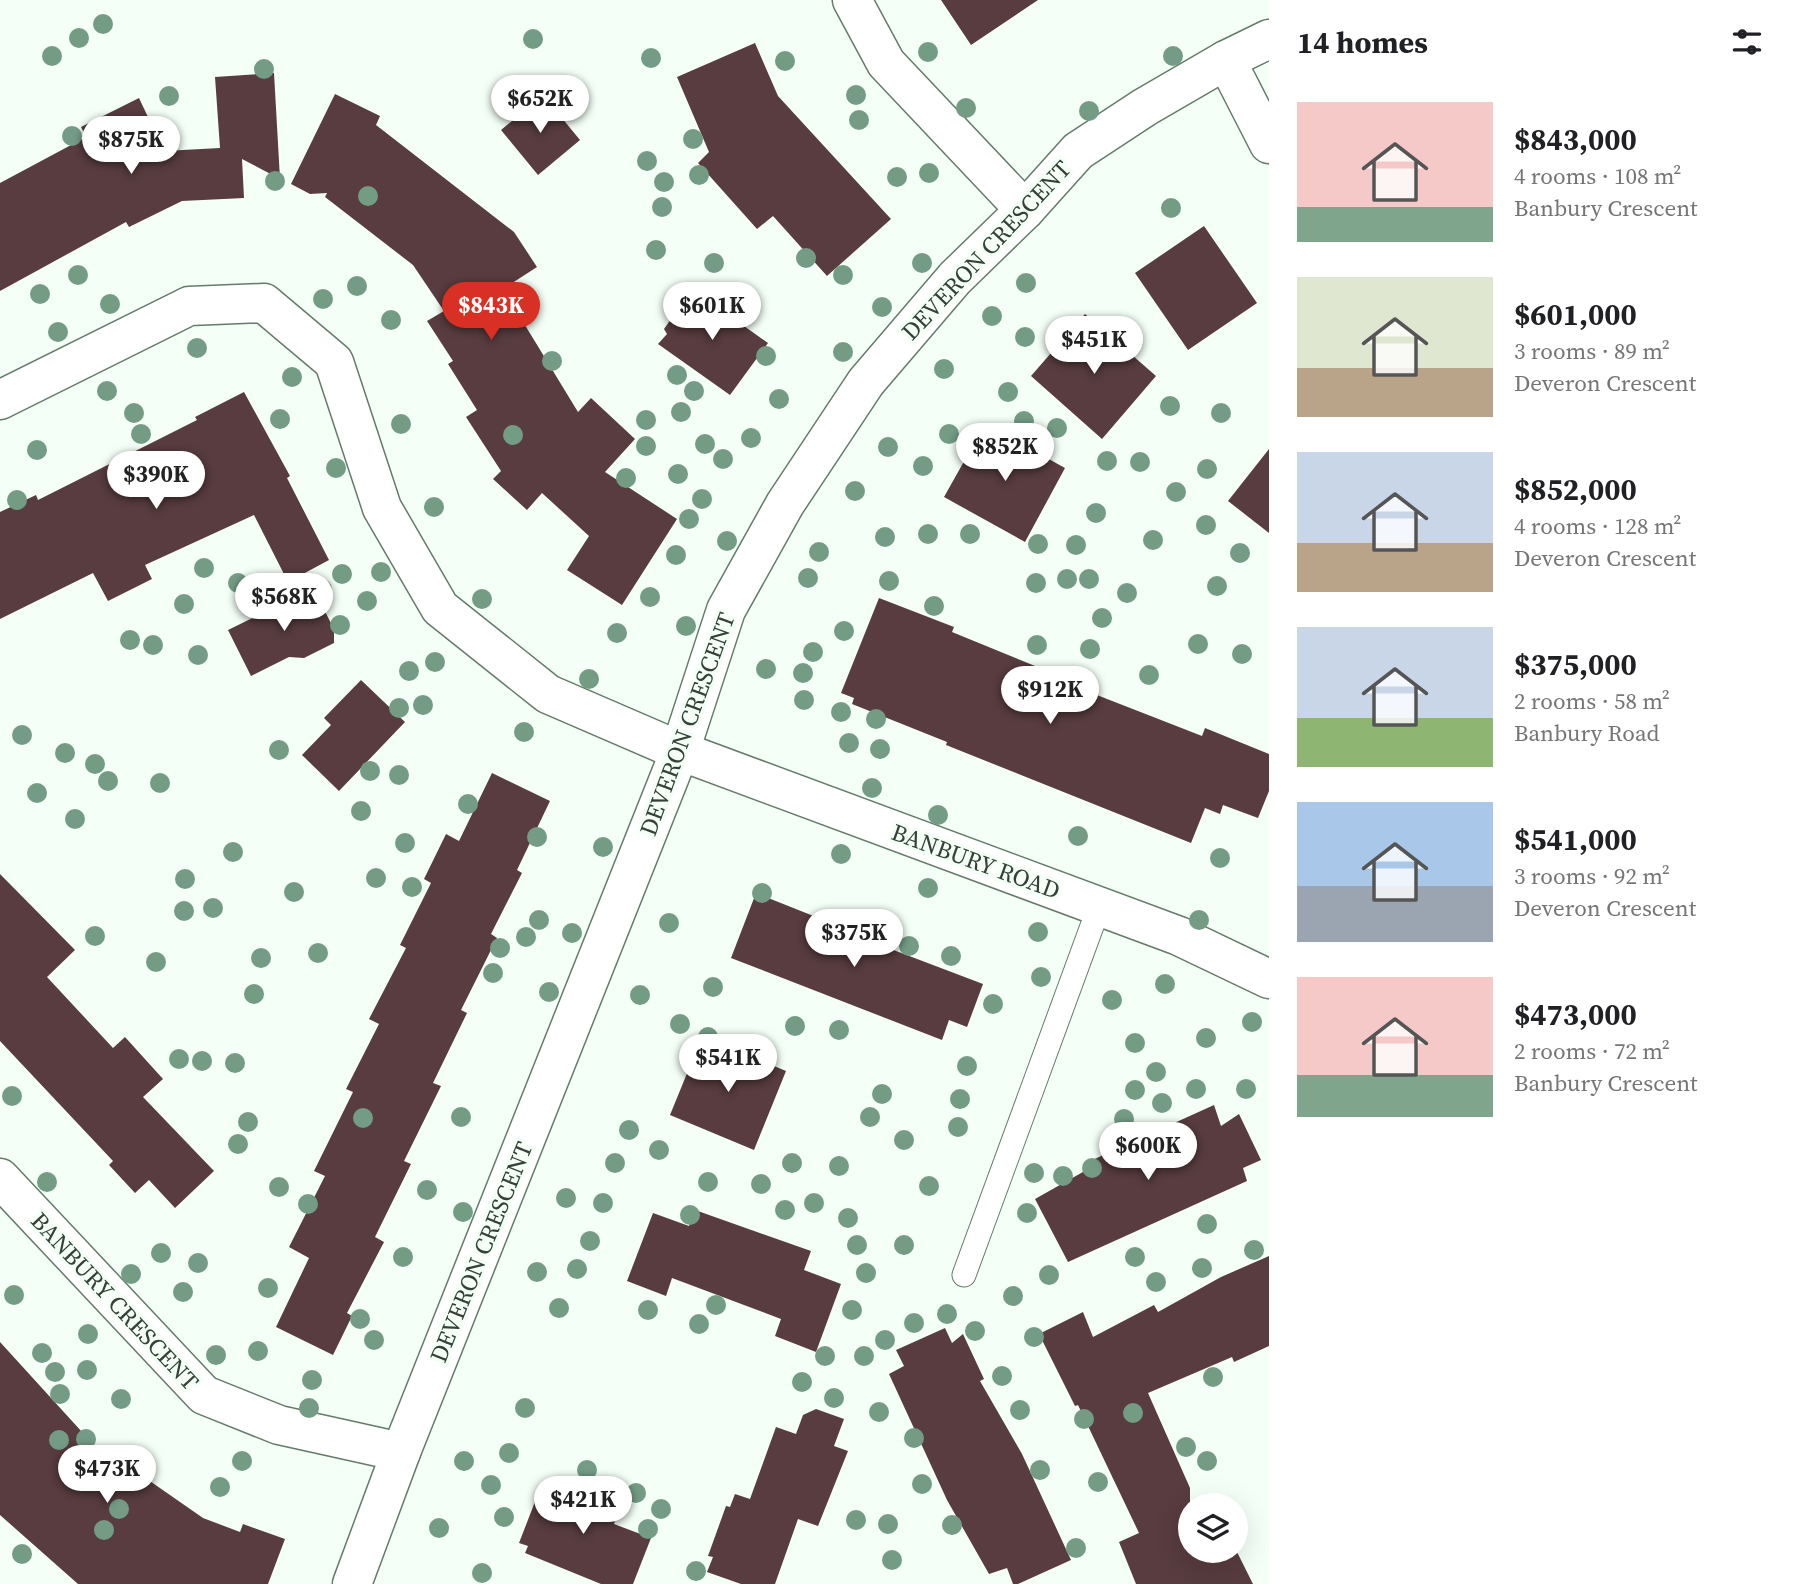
<!DOCTYPE html>
<meta charset="utf-8">
<style>
body{margin:0;font-family:"Source Serif 4",serif;background:#f6f6f6;color:#202124;height:100vh;display:flex;flex-direction:column;font-size:26px;white-space:nowrap}
*{box-sizing:border-box;margin:0}
p{font-size:23px;color:#757577}
.icon{flex:none;width:38px;height:38px;fill:none;stroke:currentColor;stroke-width:2;stroke-linecap:round;stroke-linejoin:round}
.map{position:relative;flex:1;overflow:hidden}
.drawer{display:flex;flex-direction:column;background:#fff;width:525px}
.drawer>*{flex:none}
.buttons{position:absolute;left:1178px;top:1493px;display:grid;gap:14px}
.buttons a{display:grid;place-items:center;width:70px;height:70px;border-radius:50%;background:#fff;box-shadow:0 7px 28px #0002;font-size:35px}
.price{position:absolute;translate:-50% -60px;padding:0 16px;border-radius:24px;background:#fff;color:#222;font-size:23px;line-height:46px;filter:drop-shadow(0 2px 4px #0008)}
.price::after{content:'';position:absolute;left:50%;top:42px;width:21px;height:16px;margin-left:-10px;background:inherit;clip-path:polygon(0 0,100% 0,50% 100%)}
.price.active{background:#d93025;color:#fff}
ul{padding:0;list-style:none}
li{display:flex;align-items:center;gap:21px;height:175px;padding:0 28px}
li span{display:grid;place-items:center;flex:none;width:196px;height:140px;border-radius:0px;color:#555}
li>.icon{margin-inline-start:auto}
span .icon{width:84px;height:84px;fill:#fffc;stroke-width:1}
li b{font-size:30px}
h2{display:flex;justify-content:space-between;align-items:center;height:84px;padding:0 28px;font-size:30px}
main{display:flex;flex:1;min-height:0}
.map>svg:first-child{display:block}
.building{fill:#583c3f}
.lines{fill:none;stroke-linecap:round;stroke-linejoin:round}
.service-casing{stroke:#637c6a;stroke-width:25}
.minor-casing{stroke:#637c6a;stroke-width:41}
.tertiary-casing{stroke:#637c6a;stroke-width:41}
.service{stroke:#fff;stroke-width:23}
.minor{stroke:#fff;stroke-width:38}
.tertiary{stroke:#fff;stroke-width:38}
.tree{fill:#749c85}
.labels{text-anchor:middle;dominant-baseline:central;stroke-width:7;stroke-linejoin:round;paint-order:stroke}
.street-label{font-size:24px;fill:#354038;stroke:#f4fff7}
</style>
<main>
<div class="map">
<svg width="1269" height="1584" viewBox="0 0 1269 1584">
<rect width="100%" height="100%" fill="#f4fff7"/>
<!-- building -->
<path class="building" d="M941 0H1038L971 45Z
M755 43 778 96 891 219 827 276 773 216 757 229 698 163 709 152 677 77Z
M274 73 280 179 242 159 244 198 182 201 129 227 126 222 0 291V183L86 137 81 127 139 98 164 151 220 148 215 77Z
M335 94 380 116 376 125 514 232 537 267 503 289 578 412 591 398 635 439 605 472 677 519 622 605 567 570 589 536 542 493 527 510 493 479 501 471 466 417 477 410 448 364 453 361 427 321 444 311 413 265 325 197 327 193 310 194 291 184Z
M543 95 580 140 538 175 501 130Z
M1204 226 1257 303 1188 350 1135 273Z
M692 289 768 343 730 395 658 344 667 334 664 329Z
M1085 314 1156 376 1102 439 1031 376Z
M244 392 290 476 287 478 329 560 288 582 254 515 145 565 152 579 108 601 93 573 0 619V512L36 495 38 500 197 420 195 417Z
M985 424 1065 468 1025 542 944 497Z
M1269 449V533L1228 501Z
M313 588 334 629V643L304 658 289 657 251 676 228 630Z
M879 598 954 627 952 632 1062 677 1061 681 1202 736 1205 728 1269 754V791L1258 818 1223 805 1220 814 1205 808 1191 843 946 745 947 742 852 704 854 698 841 693Z
M361 680 405 722 339 791 302 755 331 725 324 718Z
M492 773 550 801 517 870 522 873 491 934 497 938 461 1010 467 1013 433 1083 441 1086 404 1161 411 1164 375 1237 384 1242 347 1313 352 1316 333 1355 276 1327 309 1258 289 1247 325 1176 314 1171 353 1092 346 1089 379 1024 369 1019 406 948 400 945 431 883 424 879 446 834 459 841Z
M0 874 75 950 47 977 113 1048 125 1037 163 1079 143 1097 214 1171 175 1208 149 1180 135 1193 109 1165 113 1161 0 1041Z
M756 893 826 921 825 924 983 984 967 1027 949 1020 942 1040 731 958Z
M712 1040 786 1071 754 1150 670 1115 699 1044 709 1048Z
M1214 1105 1221 1126 1239 1114 1261 1160 1243 1168 1247 1181 1068 1262 1035 1199 1090 1168 1088 1162Z
M695 1210 811 1251 804 1270 841 1284 816 1352 775 1336 781 1319 672 1278 666 1296 627 1281 653 1213 689 1226Z
M1269 1256V1346L1234 1362 1232 1357 1148 1393 1190 1488V1550H1236L1253 1584H1136L1119 1542 1139 1533 1078 1405 1075 1406 1039 1334 1083 1312 1093 1337 1154 1305 1158 1312 1221 1277Z
M945 1328 952 1343 963 1334 984 1379 980 1381 1022 1454 1071 1560 1018 1584H1013L1007 1568 989 1574 947 1500 889 1374 904 1366 896 1350Z
M0 1342 103 1455 109 1448 134 1470 203 1518 240 1532 243 1524 285 1539 268 1584H78L0 1515Z
M816 1409 844 1419 834 1446 848 1451 818 1526 798 1519 775 1584H741L707 1572 713 1557 708 1556 726 1506 730 1507 735 1494 750 1499 776 1427 796 1434 803 1415Z
M543 1481 556 1486 558 1482 607 1500 605 1504 619 1509 614 1524 651 1538 633 1584H601L525 1553 528 1546 519 1543Z"/>
<g class="lines">
<defs>
<path id="service" d="M964 1275 1099 907"/>
<path id="minor" d="M852 0 886 63 1025 210
M1226 60 1269 144
M0 400 189 306 264 303 334 362 382 508 440 608 548 694 680 751 1179 936 1269 979
M0 1178 204 1395 279 1425 401 1452"/>
<path id="tertiary" d="M352 1584 401 1452 680 751 726 610 785 504 866 382 955 278 1025 210 1078 151 1145 107 1226 60 1269 39"/>
</defs>
<!-- service casing -->
<use href="#service" class="service-casing"/>
<!-- minor casing -->
<use href="#minor" class="minor-casing"/>
<!-- tertiary casing -->
<use href="#tertiary" class="tertiary-casing"/>
<!-- service -->
<use href="#service" class="service"/>
<!-- minor -->
<use href="#minor" class="minor"/>
<!-- tertiary -->
<use href="#tertiary" class="tertiary"/>
</g>
<!-- trees -->
<g class="tree">
<circle cx="103" cy="24" r="10"/>
<circle cx="79" cy="38" r="10"/>
<circle cx="533" cy="39" r="10"/>
<circle cx="928" cy="52" r="10"/>
<circle cx="52" cy="56" r="10"/>
<circle cx="1173" cy="56" r="10"/>
<circle cx="651" cy="58" r="10"/>
<circle cx="785" cy="61" r="10"/>
<circle cx="264" cy="69" r="10"/>
<circle cx="856" cy="95" r="10"/>
<circle cx="169" cy="96" r="10"/>
<circle cx="966" cy="108" r="10"/>
<circle cx="1089" cy="111" r="10"/>
<circle cx="859" cy="120" r="10"/>
<circle cx="72" cy="136" r="10"/>
<circle cx="693" cy="139" r="10"/>
<circle cx="647" cy="161" r="10"/>
<circle cx="929" cy="173" r="10"/>
<circle cx="699" cy="175" r="10"/>
<circle cx="897" cy="177" r="10"/>
<circle cx="275" cy="181" r="10"/>
<circle cx="664" cy="182" r="10"/>
<circle cx="368" cy="196" r="10"/>
<circle cx="662" cy="207" r="10"/>
<circle cx="1171" cy="208" r="10"/>
<circle cx="656" cy="250" r="10"/>
<circle cx="806" cy="258" r="10"/>
<circle cx="714" cy="263" r="10"/>
<circle cx="922" cy="263" r="10"/>
<circle cx="78" cy="275" r="10"/>
<circle cx="843" cy="275" r="10"/>
<circle cx="1026" cy="283" r="10"/>
<circle cx="357" cy="286" r="10"/>
<circle cx="40" cy="294" r="10"/>
<circle cx="323" cy="299" r="10"/>
<circle cx="110" cy="304" r="10"/>
<circle cx="882" cy="307" r="10"/>
<circle cx="992" cy="316" r="10"/>
<circle cx="391" cy="320" r="10"/>
<circle cx="58" cy="332" r="10"/>
<circle cx="1025" cy="337" r="10"/>
<circle cx="197" cy="348" r="10"/>
<circle cx="843" cy="352" r="10"/>
<circle cx="766" cy="356" r="10"/>
<circle cx="552" cy="361" r="10"/>
<circle cx="944" cy="369" r="10"/>
<circle cx="677" cy="375" r="10"/>
<circle cx="292" cy="377" r="10"/>
<circle cx="107" cy="391" r="10"/>
<circle cx="694" cy="391" r="10"/>
<circle cx="1008" cy="392" r="10"/>
<circle cx="779" cy="399" r="10"/>
<circle cx="1170" cy="406" r="10"/>
<circle cx="681" cy="412" r="10"/>
<circle cx="134" cy="413" r="10"/>
<circle cx="1221" cy="413" r="10"/>
<circle cx="280" cy="419" r="10"/>
<circle cx="646" cy="420" r="10"/>
<circle cx="1024" cy="421" r="10"/>
<circle cx="401" cy="424" r="10"/>
<circle cx="1057" cy="428" r="10"/>
<circle cx="141" cy="434" r="10"/>
<circle cx="949" cy="434" r="10"/>
<circle cx="513" cy="435" r="10"/>
<circle cx="751" cy="438" r="10"/>
<circle cx="705" cy="444" r="10"/>
<circle cx="646" cy="446" r="10"/>
<circle cx="888" cy="447" r="10"/>
<circle cx="37" cy="450" r="10"/>
<circle cx="723" cy="459" r="10"/>
<circle cx="1107" cy="461" r="10"/>
<circle cx="1140" cy="462" r="10"/>
<circle cx="923" cy="466" r="10"/>
<circle cx="336" cy="468" r="10"/>
<circle cx="1207" cy="469" r="10"/>
<circle cx="678" cy="474" r="10"/>
<circle cx="626" cy="478" r="10"/>
<circle cx="855" cy="491" r="10"/>
<circle cx="1176" cy="492" r="10"/>
<circle cx="702" cy="499" r="10"/>
<circle cx="17" cy="500" r="10"/>
<circle cx="434" cy="507" r="10"/>
<circle cx="1096" cy="513" r="10"/>
<circle cx="689" cy="519" r="10"/>
<circle cx="1206" cy="525" r="10"/>
<circle cx="928" cy="534" r="10"/>
<circle cx="970" cy="534" r="10"/>
<circle cx="885" cy="537" r="10"/>
<circle cx="1153" cy="540" r="10"/>
<circle cx="727" cy="541" r="10"/>
<circle cx="1038" cy="544" r="10"/>
<circle cx="1076" cy="545" r="10"/>
<circle cx="819" cy="552" r="10"/>
<circle cx="1240" cy="553" r="10"/>
<circle cx="676" cy="555" r="10"/>
<circle cx="204" cy="568" r="10"/>
<circle cx="381" cy="572" r="10"/>
<circle cx="342" cy="574" r="10"/>
<circle cx="808" cy="578" r="10"/>
<circle cx="1067" cy="579" r="10"/>
<circle cx="1089" cy="579" r="10"/>
<circle cx="889" cy="581" r="10"/>
<circle cx="238" cy="583" r="10"/>
<circle cx="1036" cy="583" r="10"/>
<circle cx="1217" cy="586" r="10"/>
<circle cx="322" cy="589" r="10"/>
<circle cx="1127" cy="593" r="10"/>
<circle cx="650" cy="597" r="10"/>
<circle cx="482" cy="599" r="10"/>
<circle cx="367" cy="601" r="10"/>
<circle cx="184" cy="604" r="10"/>
<circle cx="934" cy="606" r="10"/>
<circle cx="1102" cy="618" r="10"/>
<circle cx="340" cy="625" r="10"/>
<circle cx="686" cy="626" r="10"/>
<circle cx="844" cy="631" r="10"/>
<circle cx="617" cy="633" r="10"/>
<circle cx="130" cy="640" r="10"/>
<circle cx="1198" cy="644" r="10"/>
<circle cx="153" cy="645" r="10"/>
<circle cx="1037" cy="645" r="10"/>
<circle cx="1090" cy="649" r="10"/>
<circle cx="813" cy="652" r="10"/>
<circle cx="1242" cy="654" r="10"/>
<circle cx="198" cy="655" r="10"/>
<circle cx="435" cy="662" r="10"/>
<circle cx="766" cy="669" r="10"/>
<circle cx="409" cy="671" r="10"/>
<circle cx="803" cy="673" r="10"/>
<circle cx="1149" cy="675" r="10"/>
<circle cx="589" cy="679" r="10"/>
<circle cx="804" cy="700" r="10"/>
<circle cx="423" cy="705" r="10"/>
<circle cx="399" cy="708" r="10"/>
<circle cx="841" cy="712" r="10"/>
<circle cx="876" cy="719" r="10"/>
<circle cx="524" cy="732" r="10"/>
<circle cx="22" cy="735" r="10"/>
<circle cx="849" cy="743" r="10"/>
<circle cx="880" cy="749" r="10"/>
<circle cx="279" cy="750" r="10"/>
<circle cx="65" cy="753" r="10"/>
<circle cx="95" cy="764" r="10"/>
<circle cx="370" cy="771" r="10"/>
<circle cx="399" cy="775" r="10"/>
<circle cx="108" cy="781" r="10"/>
<circle cx="160" cy="783" r="10"/>
<circle cx="872" cy="788" r="10"/>
<circle cx="37" cy="793" r="10"/>
<circle cx="468" cy="804" r="10"/>
<circle cx="361" cy="811" r="10"/>
<circle cx="938" cy="815" r="10"/>
<circle cx="75" cy="819" r="10"/>
<circle cx="1078" cy="836" r="10"/>
<circle cx="537" cy="837" r="10"/>
<circle cx="405" cy="843" r="10"/>
<circle cx="603" cy="847" r="10"/>
<circle cx="233" cy="852" r="10"/>
<circle cx="841" cy="854" r="10"/>
<circle cx="1220" cy="858" r="10"/>
<circle cx="376" cy="878" r="10"/>
<circle cx="185" cy="879" r="10"/>
<circle cx="412" cy="887" r="10"/>
<circle cx="928" cy="888" r="10"/>
<circle cx="294" cy="892" r="10"/>
<circle cx="762" cy="893" r="10"/>
<circle cx="213" cy="908" r="10"/>
<circle cx="184" cy="911" r="10"/>
<circle cx="539" cy="920" r="10"/>
<circle cx="1199" cy="920" r="10"/>
<circle cx="669" cy="923" r="10"/>
<circle cx="1038" cy="932" r="10"/>
<circle cx="572" cy="933" r="10"/>
<circle cx="95" cy="936" r="10"/>
<circle cx="526" cy="937" r="10"/>
<circle cx="909" cy="946" r="10"/>
<circle cx="500" cy="948" r="10"/>
<circle cx="318" cy="953" r="10"/>
<circle cx="951" cy="956" r="10"/>
<circle cx="261" cy="958" r="10"/>
<circle cx="156" cy="962" r="10"/>
<circle cx="493" cy="973" r="10"/>
<circle cx="1041" cy="977" r="10"/>
<circle cx="1165" cy="984" r="10"/>
<circle cx="713" cy="987" r="10"/>
<circle cx="549" cy="992" r="10"/>
<circle cx="254" cy="994" r="10"/>
<circle cx="640" cy="995" r="10"/>
<circle cx="1112" cy="1000" r="10"/>
<circle cx="993" cy="1004" r="10"/>
<circle cx="1252" cy="1022" r="10"/>
<circle cx="680" cy="1024" r="10"/>
<circle cx="795" cy="1026" r="10"/>
<circle cx="839" cy="1030" r="10"/>
<circle cx="708" cy="1037" r="10"/>
<circle cx="1206" cy="1038" r="10"/>
<circle cx="1135" cy="1043" r="10"/>
<circle cx="179" cy="1059" r="10"/>
<circle cx="202" cy="1061" r="10"/>
<circle cx="235" cy="1063" r="10"/>
<circle cx="967" cy="1066" r="10"/>
<circle cx="1156" cy="1072" r="10"/>
<circle cx="1196" cy="1089" r="10"/>
<circle cx="1246" cy="1089" r="10"/>
<circle cx="1135" cy="1090" r="10"/>
<circle cx="882" cy="1094" r="10"/>
<circle cx="12" cy="1096" r="10"/>
<circle cx="960" cy="1099" r="10"/>
<circle cx="1162" cy="1103" r="10"/>
<circle cx="461" cy="1117" r="10"/>
<circle cx="870" cy="1117" r="10"/>
<circle cx="363" cy="1118" r="10"/>
<circle cx="1124" cy="1119" r="10"/>
<circle cx="248" cy="1122" r="10"/>
<circle cx="958" cy="1127" r="10"/>
<circle cx="629" cy="1130" r="10"/>
<circle cx="904" cy="1140" r="10"/>
<circle cx="238" cy="1144" r="10"/>
<circle cx="659" cy="1150" r="10"/>
<circle cx="615" cy="1163" r="10"/>
<circle cx="792" cy="1163" r="10"/>
<circle cx="839" cy="1166" r="10"/>
<circle cx="1092" cy="1168" r="10"/>
<circle cx="1034" cy="1173" r="10"/>
<circle cx="1063" cy="1176" r="10"/>
<circle cx="47" cy="1182" r="10"/>
<circle cx="708" cy="1182" r="10"/>
<circle cx="761" cy="1184" r="10"/>
<circle cx="929" cy="1186" r="10"/>
<circle cx="279" cy="1187" r="10"/>
<circle cx="427" cy="1190" r="10"/>
<circle cx="566" cy="1198" r="10"/>
<circle cx="603" cy="1203" r="10"/>
<circle cx="814" cy="1203" r="10"/>
<circle cx="308" cy="1204" r="10"/>
<circle cx="785" cy="1210" r="10"/>
<circle cx="463" cy="1212" r="10"/>
<circle cx="1027" cy="1213" r="10"/>
<circle cx="690" cy="1215" r="10"/>
<circle cx="848" cy="1218" r="10"/>
<circle cx="1207" cy="1224" r="10"/>
<circle cx="590" cy="1241" r="10"/>
<circle cx="857" cy="1245" r="10"/>
<circle cx="904" cy="1245" r="10"/>
<circle cx="1254" cy="1250" r="10"/>
<circle cx="161" cy="1253" r="10"/>
<circle cx="403" cy="1257" r="10"/>
<circle cx="1135" cy="1257" r="10"/>
<circle cx="198" cy="1263" r="10"/>
<circle cx="1202" cy="1268" r="10"/>
<circle cx="577" cy="1269" r="10"/>
<circle cx="537" cy="1272" r="10"/>
<circle cx="866" cy="1273" r="10"/>
<circle cx="131" cy="1274" r="10"/>
<circle cx="1049" cy="1275" r="10"/>
<circle cx="1156" cy="1282" r="10"/>
<circle cx="268" cy="1288" r="10"/>
<circle cx="183" cy="1292" r="10"/>
<circle cx="14" cy="1295" r="10"/>
<circle cx="1013" cy="1296" r="10"/>
<circle cx="716" cy="1305" r="10"/>
<circle cx="559" cy="1308" r="10"/>
<circle cx="648" cy="1310" r="10"/>
<circle cx="852" cy="1310" r="10"/>
<circle cx="947" cy="1314" r="10"/>
<circle cx="360" cy="1319" r="10"/>
<circle cx="914" cy="1323" r="10"/>
<circle cx="699" cy="1324" r="10"/>
<circle cx="975" cy="1331" r="10"/>
<circle cx="88" cy="1334" r="10"/>
<circle cx="1034" cy="1337" r="10"/>
<circle cx="374" cy="1340" r="10"/>
<circle cx="885" cy="1340" r="10"/>
<circle cx="258" cy="1351" r="10"/>
<circle cx="42" cy="1353" r="10"/>
<circle cx="216" cy="1355" r="10"/>
<circle cx="825" cy="1356" r="10"/>
<circle cx="864" cy="1356" r="10"/>
<circle cx="87" cy="1370" r="10"/>
<circle cx="55" cy="1372" r="10"/>
<circle cx="1002" cy="1376" r="10"/>
<circle cx="1213" cy="1377" r="10"/>
<circle cx="312" cy="1380" r="10"/>
<circle cx="802" cy="1382" r="10"/>
<circle cx="60" cy="1394" r="10"/>
<circle cx="834" cy="1398" r="10"/>
<circle cx="121" cy="1399" r="10"/>
<circle cx="309" cy="1408" r="10"/>
<circle cx="525" cy="1408" r="10"/>
<circle cx="1020" cy="1410" r="10"/>
<circle cx="879" cy="1412" r="10"/>
<circle cx="1133" cy="1413" r="10"/>
<circle cx="1084" cy="1419" r="10"/>
<circle cx="914" cy="1438" r="10"/>
<circle cx="86" cy="1439" r="10"/>
<circle cx="59" cy="1440" r="10"/>
<circle cx="1186" cy="1447" r="10"/>
<circle cx="509" cy="1453" r="10"/>
<circle cx="242" cy="1461" r="10"/>
<circle cx="464" cy="1461" r="10"/>
<circle cx="1207" cy="1461" r="10"/>
<circle cx="587" cy="1470" r="10"/>
<circle cx="1040" cy="1470" r="10"/>
<circle cx="1098" cy="1482" r="10"/>
<circle cx="922" cy="1484" r="10"/>
<circle cx="491" cy="1485" r="10"/>
<circle cx="220" cy="1487" r="10"/>
<circle cx="636" cy="1493" r="10"/>
<circle cx="119" cy="1509" r="10"/>
<circle cx="661" cy="1509" r="10"/>
<circle cx="504" cy="1517" r="10"/>
<circle cx="856" cy="1520" r="10"/>
<circle cx="888" cy="1524" r="10"/>
<circle cx="952" cy="1525" r="10"/>
<circle cx="439" cy="1528" r="10"/>
<circle cx="648" cy="1529" r="10"/>
<circle cx="104" cy="1530" r="10"/>
<circle cx="1076" cy="1548" r="10"/>
<circle cx="22" cy="1554" r="10"/>
<circle cx="892" cy="1560" r="10"/>
<circle cx="696" cy="1571" r="10"/>
<circle cx="482" cy="1573" r="10"/>
</g>
<g class="labels">
<!-- street labels -->
<g class="street-label">
<text transform="translate(986 250) rotate(-47)">DEVERON CRESCENT</text>
<text transform="translate(687 724) rotate(-70)">DEVERON CRESCENT</text>
<text transform="translate(976 861) rotate(20)">BANBURY ROAD</text>
<text transform="translate(481 1252) rotate(-68)">DEVERON CRESCENT</text>
<text transform="translate(115 1301) rotate(47)">BANBURY CRESCENT</text>
</g>
</g>
</svg>
<div class="buttons">
<a><svg class="icon" aria-label="layers" viewBox="0 0 24 24"><path d="M12 4l9 5-9 5-9-5zM3 14l9 5 9-5"/></svg></a>
</div>
<b class="price" style="left:540px;top:135px">$652K</b>
<b class="price" style="left:131px;top:176px">$875K</b>
<b class="price active" style="left:491px;top:342px">$843K</b>
<b class="price" style="left:712px;top:342px">$601K</b>
<b class="price" style="left:1094px;top:376px">$451K</b>
<b class="price" style="left:1005px;top:483px">$852K</b>
<b class="price" style="left:156px;top:511px">$390K</b>
<b class="price" style="left:284px;top:633px">$568K</b>
<b class="price" style="left:1050px;top:726px">$912K</b>
<b class="price" style="left:854px;top:969px">$375K</b>
<b class="price" style="left:728px;top:1094px">$541K</b>
<b class="price" style="left:1148px;top:1182px">$600K</b>
<b class="price" style="left:107px;top:1505px">$473K</b>
<b class="price" style="left:583px;top:1536px">$421K</b>
</div>
<section class="drawer">
<h2>14 homes<svg class="icon" aria-label="filters" viewBox="0 0 24 24"><path d="M4 7h16M4 17h16"/><circle cx="9" cy="7" r="2"/><circle cx="15" cy="17" r="2"/></svg></h2>
<ul>
<li><span style="background:linear-gradient(#f6c9c9 75%,#7fa58c 0)"><svg class="icon" aria-label="home" viewBox="0 0 24 24"><path d="M3 11l9-7 9 7M6 9v11h12V9"/></svg></span><div><b>$843,000</b><p>4 rooms · 108 m²</p><p>Banbury Crescent</p></div></li>
<li><span style="background:linear-gradient(#dfe7d0 65%,#b9a48a 0)"><svg class="icon" aria-label="home" viewBox="0 0 24 24"><path d="M3 11l9-7 9 7M6 9v11h12V9"/></svg></span><div><b>$601,000</b><p>3 rooms · 89 m²</p><p>Deveron Crescent</p></div></li>
<li><span style="background:linear-gradient(#c9d6e8 65%,#b9a48a 0)"><svg class="icon" aria-label="home" viewBox="0 0 24 24"><path d="M3 11l9-7 9 7M6 9v11h12V9"/></svg></span><div><b>$852,000</b><p>4 rooms · 128 m²</p><p>Deveron Crescent</p></div></li>
<li><span style="background:linear-gradient(#c9d6e8 65%,#8fb573 0)"><svg class="icon" aria-label="home" viewBox="0 0 24 24"><path d="M3 11l9-7 9 7M6 9v11h12V9"/></svg></span><div><b>$375,000</b><p>2 rooms · 58 m²</p><p>Banbury Road</p></div></li>
<li><span style="background:linear-gradient(#a9c7e8 60%,#9aa5b1 0)"><svg class="icon" aria-label="home" viewBox="0 0 24 24"><path d="M3 11l9-7 9 7M6 9v11h12V9"/></svg></span><div><b>$541,000</b><p>3 rooms · 92 m²</p><p>Deveron Crescent</p></div></li>
<li><span style="background:linear-gradient(#f6c9c9 70%,#7fa58c 0)"><svg class="icon" aria-label="home" viewBox="0 0 24 24"><path d="M3 11l9-7 9 7M6 9v11h12V9"/></svg></span><div><b>$473,000</b><p>2 rooms · 72 m²</p><p>Banbury Crescent</p></div></li>
</ul>
</section>
</main>
